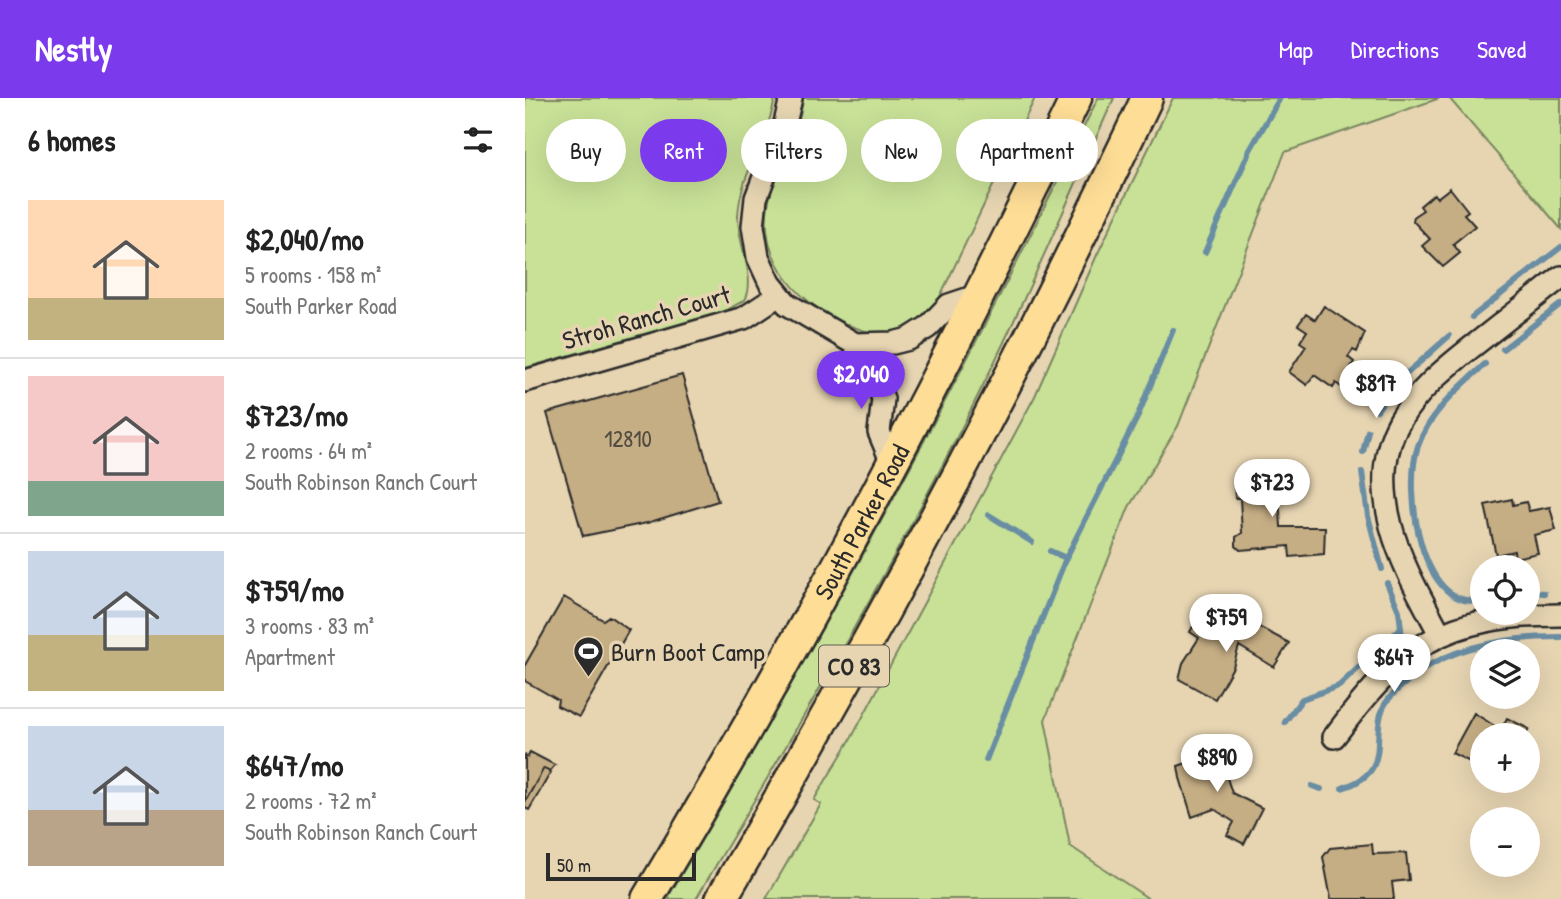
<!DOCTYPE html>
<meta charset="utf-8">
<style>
body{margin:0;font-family:"Patrick Hand",sans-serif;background:#f6f6f6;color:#222;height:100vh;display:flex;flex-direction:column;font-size:26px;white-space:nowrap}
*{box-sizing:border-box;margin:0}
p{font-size:23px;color:#767676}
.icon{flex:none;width:38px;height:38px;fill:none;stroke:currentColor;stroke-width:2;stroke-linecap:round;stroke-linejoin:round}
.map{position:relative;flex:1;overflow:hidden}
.details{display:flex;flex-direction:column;background:#fff;width:525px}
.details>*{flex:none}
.hud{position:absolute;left:21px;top:21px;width:665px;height:63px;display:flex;gap:14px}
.buttons{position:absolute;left:945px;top:457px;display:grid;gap:14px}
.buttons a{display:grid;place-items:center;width:70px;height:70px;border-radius:50%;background:#fff;box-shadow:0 7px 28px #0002;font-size:35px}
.scale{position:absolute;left:21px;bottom:18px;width:150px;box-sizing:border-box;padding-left:7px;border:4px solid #2b2b2b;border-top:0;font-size:19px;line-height:24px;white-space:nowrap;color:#2b2b2b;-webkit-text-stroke:5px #e7d5b2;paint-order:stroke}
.price{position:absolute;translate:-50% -60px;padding:0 16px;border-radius:24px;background:#fff;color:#222;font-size:23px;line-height:46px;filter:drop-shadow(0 2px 4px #0008)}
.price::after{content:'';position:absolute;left:50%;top:42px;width:21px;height:16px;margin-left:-10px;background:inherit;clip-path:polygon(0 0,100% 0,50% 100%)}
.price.selected{background:#7c3aed;color:#fff}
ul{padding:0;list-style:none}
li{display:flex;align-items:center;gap:21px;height:175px;padding:0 28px}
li+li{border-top:2px solid #e0e0e0}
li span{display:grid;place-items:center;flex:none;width:196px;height:140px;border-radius:0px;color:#555}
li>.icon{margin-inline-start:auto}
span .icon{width:84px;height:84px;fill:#fffc;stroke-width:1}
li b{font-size:30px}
h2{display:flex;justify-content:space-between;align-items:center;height:84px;padding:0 28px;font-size:30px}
.chip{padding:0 24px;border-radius:32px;background:#fff;box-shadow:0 7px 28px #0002;font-size:24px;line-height:63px}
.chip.selected{background:#7c3aed;color:#fff}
header{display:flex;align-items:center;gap:42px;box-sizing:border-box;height:98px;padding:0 35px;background:#7c3aed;color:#fff}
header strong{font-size:33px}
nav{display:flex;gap:38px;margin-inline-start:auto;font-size:24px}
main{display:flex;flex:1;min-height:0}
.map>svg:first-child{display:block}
.green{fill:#c8e197;stroke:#7a8661;stroke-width:2}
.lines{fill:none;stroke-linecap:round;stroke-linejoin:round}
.stream{stroke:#698da3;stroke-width:6}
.building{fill:#c5ad84;stroke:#2b2b2b;stroke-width:2}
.minor-casing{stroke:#2b2b2b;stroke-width:26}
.highway-casing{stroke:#2b2b2b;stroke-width:35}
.minor{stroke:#e7d5b2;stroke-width:21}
.highway{stroke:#fedd96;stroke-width:30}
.labels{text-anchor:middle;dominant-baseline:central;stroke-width:7;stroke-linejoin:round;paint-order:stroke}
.number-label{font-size:23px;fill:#524c41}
.shield{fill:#e7d5b2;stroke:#635e54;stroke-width:2}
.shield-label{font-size:24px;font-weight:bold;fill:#2b2b2b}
.street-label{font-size:26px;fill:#2b2b2b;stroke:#e7d5b2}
.poi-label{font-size:26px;fill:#2b2b2b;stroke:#e7d5b2;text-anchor:start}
</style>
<header>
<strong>Nestly</strong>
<nav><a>Map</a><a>Directions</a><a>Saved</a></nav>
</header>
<main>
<section class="details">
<h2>6 homes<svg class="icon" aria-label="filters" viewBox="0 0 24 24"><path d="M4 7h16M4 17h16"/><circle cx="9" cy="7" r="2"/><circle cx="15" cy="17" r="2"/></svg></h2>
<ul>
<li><span style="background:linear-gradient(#ffd9b3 70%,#c2b280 0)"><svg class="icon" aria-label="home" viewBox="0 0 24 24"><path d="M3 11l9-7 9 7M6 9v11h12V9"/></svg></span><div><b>$2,040/mo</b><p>5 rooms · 158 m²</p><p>South Parker Road</p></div></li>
<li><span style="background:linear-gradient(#f6c9c9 75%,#7fa58c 0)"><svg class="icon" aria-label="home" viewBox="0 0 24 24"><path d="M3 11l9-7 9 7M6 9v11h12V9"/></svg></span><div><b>$723/mo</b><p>2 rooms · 64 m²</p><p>South Robinson Ranch Court</p></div></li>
<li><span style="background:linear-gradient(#c9d6e8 60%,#c2b280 0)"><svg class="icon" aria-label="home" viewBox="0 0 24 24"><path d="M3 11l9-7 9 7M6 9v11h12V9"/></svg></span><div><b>$759/mo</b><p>3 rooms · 83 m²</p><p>Apartment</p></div></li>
<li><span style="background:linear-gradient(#c9d6e8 60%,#b9a48a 0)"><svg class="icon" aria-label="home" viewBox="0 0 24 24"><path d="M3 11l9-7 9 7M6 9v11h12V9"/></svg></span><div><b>$647/mo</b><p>2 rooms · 72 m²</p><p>South Robinson Ranch Court</p></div></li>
</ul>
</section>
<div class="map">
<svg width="1036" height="801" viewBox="0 0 1036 801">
<rect width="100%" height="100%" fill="#e7d5b2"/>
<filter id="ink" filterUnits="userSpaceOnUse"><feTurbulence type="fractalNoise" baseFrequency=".0143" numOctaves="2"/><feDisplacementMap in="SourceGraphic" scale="14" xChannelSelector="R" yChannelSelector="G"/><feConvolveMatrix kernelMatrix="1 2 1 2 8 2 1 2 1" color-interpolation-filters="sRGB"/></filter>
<g filter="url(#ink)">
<!-- green -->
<path class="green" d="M0 0H250C243 41 215 75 213 118 212 145 232 180 220 202L200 213 0 270Z
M278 0H510L412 205C394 229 367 242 337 232 276 212 225 159 247 91 257 59 275 34 278 0Z
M573 0H589C549 88 511 178 469 265 380 448 275 626 171 801H142C297 539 441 273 573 0Z
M648 0H915L760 54 653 328 604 409 520 622 545 748 624 801H241L296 706 289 702 327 639 510 298 572 157Z
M924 0H1036V131L1031 125Z"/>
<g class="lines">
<!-- stream -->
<path class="stream" d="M680 154 725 52 755 0
M947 219 1036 149
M978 251 1036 206
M852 312 870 286 924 238
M838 354 843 333
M837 374 843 418 857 471
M464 417 507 444
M525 453 541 460
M862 485 874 513 877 539
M1003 494 1019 495
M957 502C895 515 878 390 893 348 905 314 934 290 960 266
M897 572C937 546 989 539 1036 539
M760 624 777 601 814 588 876 530
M461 662 541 460 611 322 648 232
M787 688 796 691
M817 690C869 674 845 641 858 610 865 595 884 582 897 572L895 569"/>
</g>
<!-- building -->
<path class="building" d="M925 90 943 113 939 116 950 128 928 146 935 155 918 169 897 148 905 141 888 123 889 118 898 112 895 108 909 96 912 100Z
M799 208 840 235 832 254 828 252 823 259 829 264 826 269 837 276 821 293 811 285 808 290 789 277 782 287 764 274 781 248 775 244 782 233 773 227 781 216 790 222Z
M157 277 193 403 122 425 58 438 22 315Z
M747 375 748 381H759L760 396 754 397 756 429H800L799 456 765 459 764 448 715 452 711 448V439L717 435 715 400H710L709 382 722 381V376Z
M987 401 988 407 1001 404 1004 413 1025 409 1031 432 1009 437 1013 455 990 460 989 453 971 457 960 407Z
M39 499 78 522 84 518 104 532 54 619 32 608 33 602 0 583V567Z
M672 521 692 533 690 535 696 539 706 521 727 532 730 527 764 545 749 569 714 548 708 569 690 601 654 581 658 565 674 540 665 534Z
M949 615 976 632 982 620 1004 631 1001 637H957V670L927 655Z
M700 652 706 669 699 671 707 695 737 710 719 746 702 737 709 724 689 711 667 719 655 680 653 668Z
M5 654 30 667 25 673 19 670 0 704V657L3 659Z
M19 670 26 674 4 712 0 710V704Z
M847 746 848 756 881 755 884 782 867 784 869 801H806L798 759 805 750Z"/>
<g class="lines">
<defs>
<path id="minor" d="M266 0 260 25 231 100 228 128 233 159 245 185 262 206 330 246 348 272 358 301 354 334 367 365
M330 246 368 245 384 241 403 229 424 207 454 197
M0 283 219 220 254 197
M915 536C897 502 876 466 866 428 843 338 885 297 952 245 980 223 1008 201 1036 179
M809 639C878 547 917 517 1036 517"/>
<g id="highway">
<path id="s1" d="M122 801C278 542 420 273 551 0"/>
<path d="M196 801C349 540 493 274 622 0"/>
</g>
</defs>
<!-- minor casing -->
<use href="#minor" class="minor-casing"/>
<!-- highway casing -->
<use href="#highway" class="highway-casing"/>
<!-- minor -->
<use href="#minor" class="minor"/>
<!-- highway -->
<use href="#highway" class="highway"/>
</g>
</g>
<!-- icons -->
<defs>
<symbol id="stadium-pin" viewBox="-11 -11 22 30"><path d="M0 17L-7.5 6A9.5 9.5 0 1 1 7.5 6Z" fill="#2b2b2b" stroke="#e7d5b2"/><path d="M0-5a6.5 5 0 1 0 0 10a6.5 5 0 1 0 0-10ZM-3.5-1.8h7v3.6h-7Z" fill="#fff"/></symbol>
</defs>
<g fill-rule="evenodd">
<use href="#stadium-pin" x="46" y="536" width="35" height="47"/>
</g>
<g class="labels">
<!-- number labels -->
<g class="number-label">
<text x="103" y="340">12810</text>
</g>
<!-- shield labels -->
<rect class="shield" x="294" y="547.5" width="70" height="41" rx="5"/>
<g class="shield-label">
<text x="329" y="568">CO 83</text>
</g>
<!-- street labels -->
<g class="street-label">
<text transform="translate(121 219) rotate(-16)">Stroh Ranch Court</text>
<text stroke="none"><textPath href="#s1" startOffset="434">South Parker Road</textPath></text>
</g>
<!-- poi labels -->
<g class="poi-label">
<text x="86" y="553">Burn Boot Camp</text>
</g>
</g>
</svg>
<div class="buttons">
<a><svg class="icon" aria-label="locate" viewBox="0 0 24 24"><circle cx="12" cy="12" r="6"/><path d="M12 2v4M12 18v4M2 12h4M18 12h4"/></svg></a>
<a><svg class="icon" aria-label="layers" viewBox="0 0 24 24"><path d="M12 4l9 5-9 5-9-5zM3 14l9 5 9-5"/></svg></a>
<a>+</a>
<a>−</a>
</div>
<div class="scale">50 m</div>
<b class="price selected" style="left:336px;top:313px">$2,040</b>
<b class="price" style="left:851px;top:322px">$817</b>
<b class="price" style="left:747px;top:421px">$723</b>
<b class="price" style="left:701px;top:556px">$759</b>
<b class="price" style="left:869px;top:596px">$647</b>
<b class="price" style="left:692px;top:696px">$890</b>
<div class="hud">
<a class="chip">Buy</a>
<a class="chip selected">Rent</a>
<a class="chip">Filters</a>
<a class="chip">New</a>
<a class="chip">Apartment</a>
</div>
</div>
</main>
